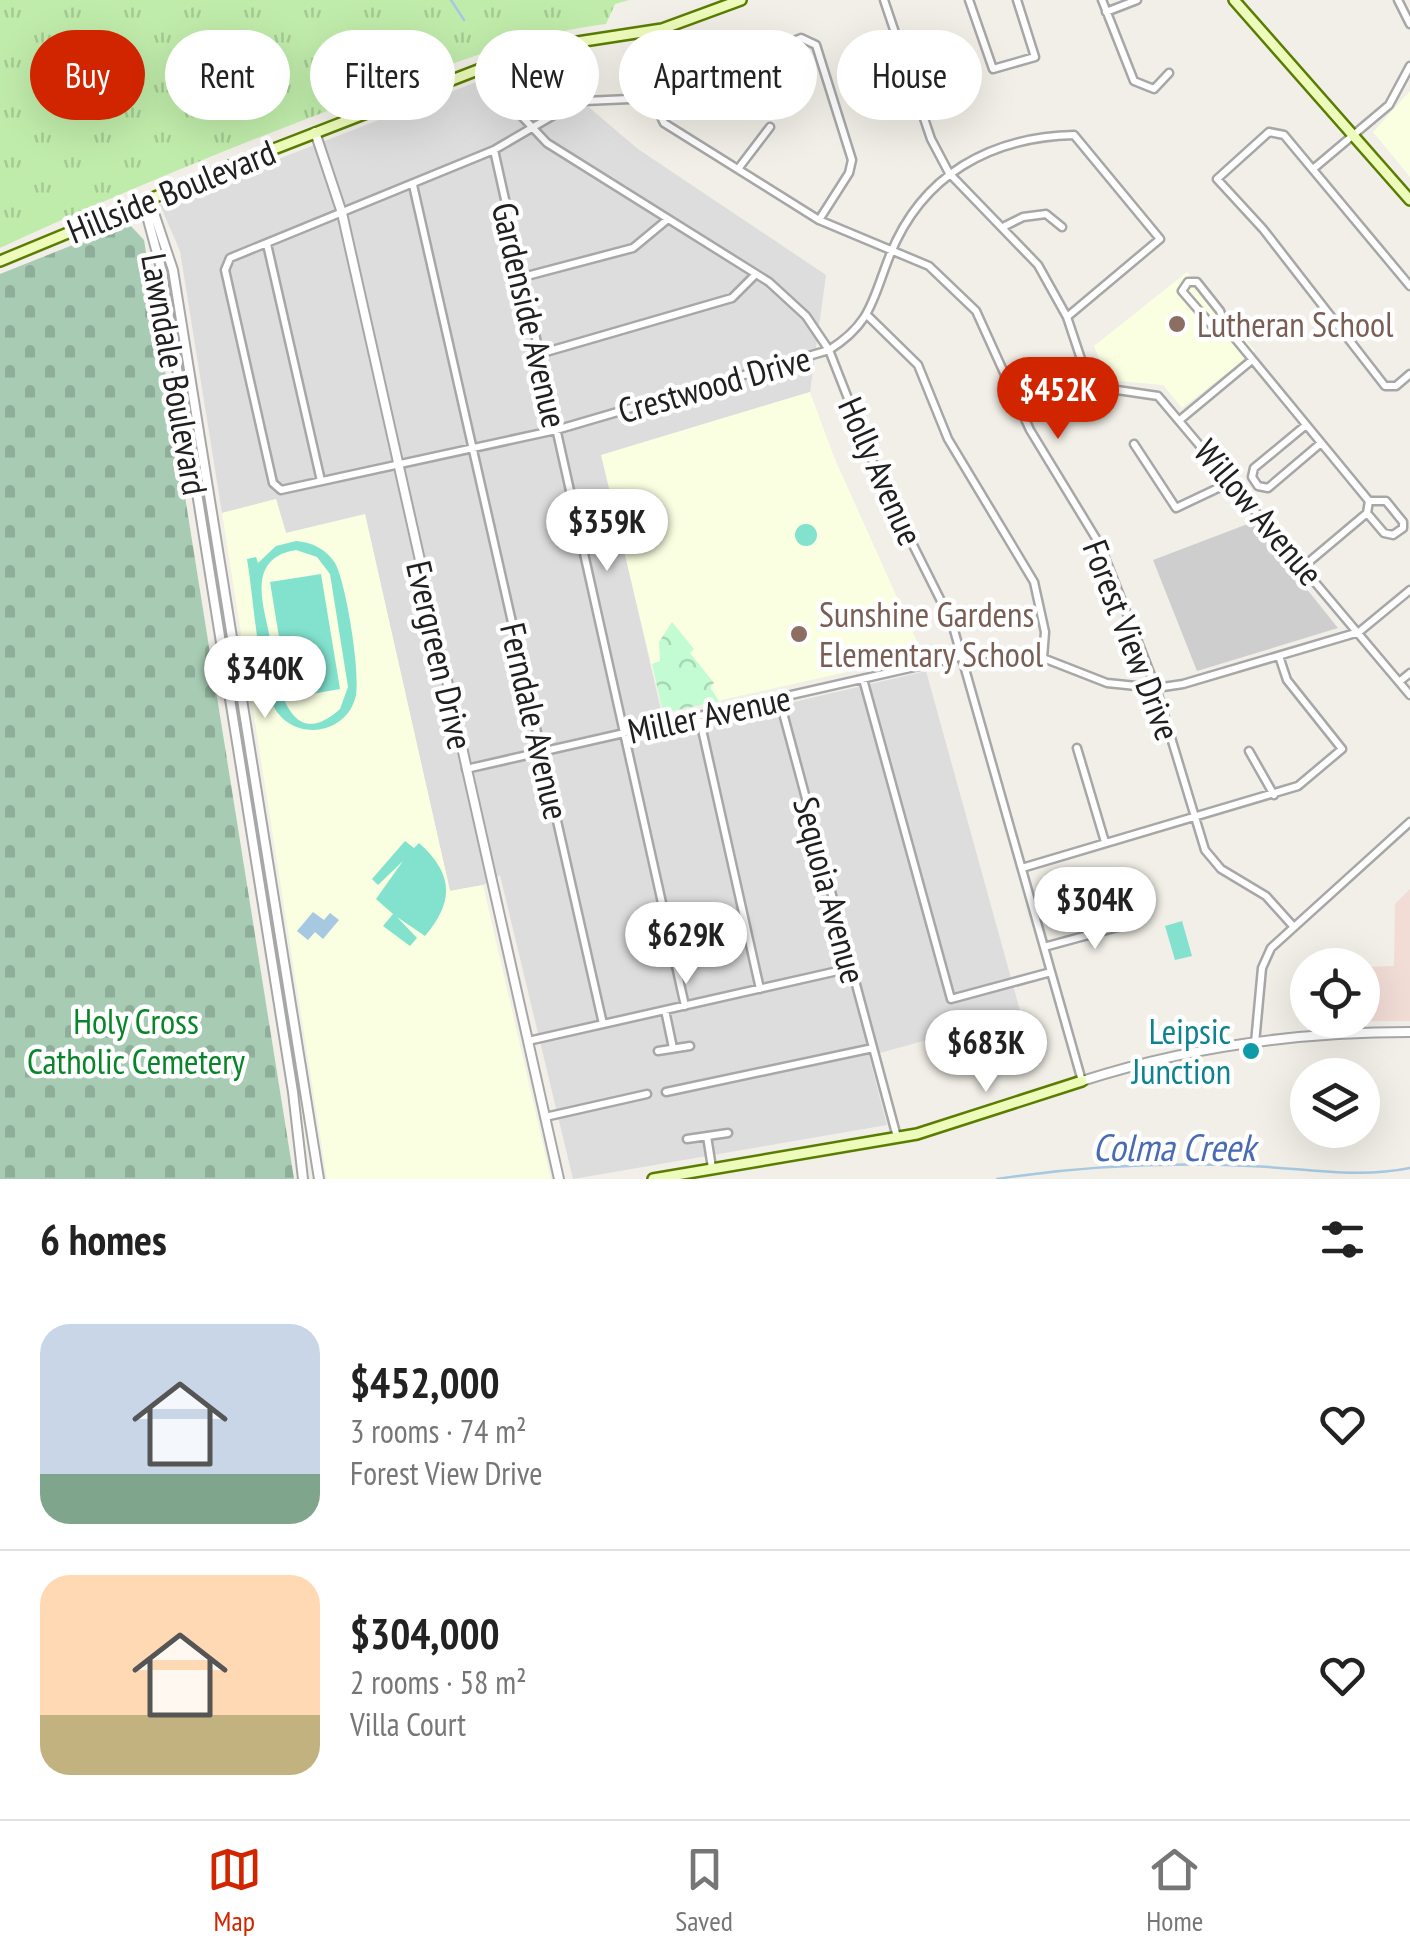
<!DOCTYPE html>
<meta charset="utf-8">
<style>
body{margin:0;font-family:"PT Sans Narrow",sans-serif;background:#f6f6f6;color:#222;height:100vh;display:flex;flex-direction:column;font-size:38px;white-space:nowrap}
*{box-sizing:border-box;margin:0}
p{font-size:32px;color:#767676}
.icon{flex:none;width:55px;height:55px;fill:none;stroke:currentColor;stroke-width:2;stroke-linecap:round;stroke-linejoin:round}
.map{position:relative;height:1179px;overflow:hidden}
.sheet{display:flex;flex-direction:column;background:#fff;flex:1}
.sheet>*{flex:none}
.guide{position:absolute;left:30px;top:30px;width:1350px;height:90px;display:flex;gap:20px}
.tools{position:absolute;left:1290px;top:948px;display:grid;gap:20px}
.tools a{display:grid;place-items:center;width:90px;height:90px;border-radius:50%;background:#fff;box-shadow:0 10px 40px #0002;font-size:50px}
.price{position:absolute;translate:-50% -85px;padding:0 22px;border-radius:35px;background:#fff;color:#222;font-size:32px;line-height:65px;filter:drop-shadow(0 2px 5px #0008)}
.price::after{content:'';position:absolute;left:50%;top:60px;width:30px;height:22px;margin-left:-15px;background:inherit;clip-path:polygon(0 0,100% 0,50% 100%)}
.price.on{background:#d12500;color:#fff}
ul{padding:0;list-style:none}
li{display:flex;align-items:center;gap:30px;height:250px;padding:0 40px}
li+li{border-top:2px solid #e0e0e0}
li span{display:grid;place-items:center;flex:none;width:280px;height:200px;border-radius:30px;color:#555}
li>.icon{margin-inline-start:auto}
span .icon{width:120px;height:120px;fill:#fffc;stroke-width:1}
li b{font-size:42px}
h2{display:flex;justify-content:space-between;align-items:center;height:120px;padding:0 40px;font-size:42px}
.pill{padding:0 35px;border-radius:45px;background:#fff;box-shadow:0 10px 40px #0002;font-size:35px;line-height:90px}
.pill.on{background:#d12500;color:#fff}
.menu{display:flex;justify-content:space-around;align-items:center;height:140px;border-top:2px solid #e0e0e0;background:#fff;font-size:28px;color:#767676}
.menu a{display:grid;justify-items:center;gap:5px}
.menu .on{color:#d12500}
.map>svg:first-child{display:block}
.residential{fill:#dedddd}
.commercial{fill:#f2dcd6}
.education{fill:#faffe2}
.religious{fill:#cecece}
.grass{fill:url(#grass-tufts)}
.cemetery{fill:url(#cemetery-stones)}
.park{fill:url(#park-crowns)}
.pitch{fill:#82e2ce;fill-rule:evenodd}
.water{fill:#a6c8e0}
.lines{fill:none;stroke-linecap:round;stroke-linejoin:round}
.stream{stroke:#a6c8e0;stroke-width:2.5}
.minor-casing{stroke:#a7a7a7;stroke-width:11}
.tertiary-casing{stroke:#a7a7a7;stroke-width:12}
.secondary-casing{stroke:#5a7d01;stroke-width:14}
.minor{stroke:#fff;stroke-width:6}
.tertiary{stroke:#fff;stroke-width:8}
.secondary{stroke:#edfcba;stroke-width:9}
.education-dot{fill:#8d6e63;stroke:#fff;stroke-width:4}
.culture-dot{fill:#0f9aa8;stroke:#fff;stroke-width:4}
.labels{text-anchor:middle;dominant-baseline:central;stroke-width:9;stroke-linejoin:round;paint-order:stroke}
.street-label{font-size:35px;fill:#202020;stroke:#fff}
.education-label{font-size:35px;fill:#785e54;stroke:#fff;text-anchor:start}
.park-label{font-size:35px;fill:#088529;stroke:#fff}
.culture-label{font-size:35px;fill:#0d838f;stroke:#fff;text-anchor:end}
.water-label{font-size:38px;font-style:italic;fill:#486bb4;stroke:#fff}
</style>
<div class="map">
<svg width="1410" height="1179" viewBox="0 0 1410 1179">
<defs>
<pattern id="grass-tufts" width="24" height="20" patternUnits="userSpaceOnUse" patternTransform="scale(2.5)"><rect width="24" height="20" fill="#c0ecab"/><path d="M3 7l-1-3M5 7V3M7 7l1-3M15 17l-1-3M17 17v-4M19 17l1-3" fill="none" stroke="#a5ca93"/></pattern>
<pattern id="cemetery-stones" width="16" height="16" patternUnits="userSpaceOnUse" patternTransform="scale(2.5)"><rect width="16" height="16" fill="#a7cbb3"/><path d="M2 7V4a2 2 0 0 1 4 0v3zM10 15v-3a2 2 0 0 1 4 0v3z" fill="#8fae9a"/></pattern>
<pattern id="park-crowns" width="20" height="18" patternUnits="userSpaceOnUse" patternTransform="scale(2.5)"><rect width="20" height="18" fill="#c3fbd2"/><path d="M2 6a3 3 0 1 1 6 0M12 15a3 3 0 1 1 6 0" fill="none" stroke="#a7d7b4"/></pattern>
</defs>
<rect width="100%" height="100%" fill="#f1efe7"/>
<!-- residential -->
<path class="residential" d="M533 60 638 149 826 275 810 392 602 455 666 732 926 671 1021 1014 869 1056 887 1125 573 1179 500 875 483 885 450 891 365 515 286 533 276 499 222 513 180 251 160 205Z"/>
<!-- commercial -->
<path class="commercial" d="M1410 889V1021H1319L1362 1020 1363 967 1394 966 1395 904Z"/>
<!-- education -->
<path class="education" d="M1410 91V177L1373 132Z
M1187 272 1255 351 1182 408 1163 385 1107 380 1094 346Z
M810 392 834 457 923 655 663 713 601 455Z
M276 499 286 533 365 514 450 891 483 885 551 1179H327L222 513Z"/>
<!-- religious -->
<path class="religious" d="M1253 522 1338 628 1197 671 1153 560Z"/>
<!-- grass -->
<path class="grass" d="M0 0H629L615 4 606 24C519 35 440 68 359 99 236 145 119 193 0 248Z"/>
<!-- cemetery -->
<path class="cemetery" d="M128 223 144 240 294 1179H0V274Z"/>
<!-- park -->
<path class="park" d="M672 622 694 649 690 653 714 683 710 687 719 701 663 713 652 664 660 661 659 642Z"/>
<!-- pitch -->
<path class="pitch" d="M795 535a11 11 0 1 1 22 0a11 11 0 1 1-22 0Z
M296 541C312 542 326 549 335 563 346 582 362 679 355 699 343 738 288 741 272 703 257 664 254 601 247 559L256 557 258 563 276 546ZM296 550 317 557 330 574 348 687 340 709C286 758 276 673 270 639 267 619 256 590 265 570 271 557 283 552 296 550Z
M321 574 340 689 289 698 270 582Z
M405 841 414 848 419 843C454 874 454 902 425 936L397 917 417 938 410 946 383 926 393 914 376 899 403 861 378 885 372 879Z
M1182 921 1192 956 1175 960 1165 926Z"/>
<!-- water -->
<path class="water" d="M313 912 324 920 330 913 339 920 323 939 315 932 308 940 297 931Z"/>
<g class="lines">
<!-- stream -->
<path class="stream" d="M451 0 464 20
M997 1179C1082 1166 1165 1162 1250 1166 1304 1168 1357 1179 1410 1168"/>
<defs>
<path id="minor" d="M884 0 931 139 949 173 1038 265 1067 317 1090 386
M969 0 993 69 1035 57 1017 0
M1102 0 1134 81 1154 89 1169 73
M1398 0 1410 24
M1106 12 1137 0
M492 64 515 109 547 143 769 282 806 316 829 350 878 475 952 623 1082 1081
M652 98 664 123 819 220 929 266 976 311 1030 430 1100 545 1156 688 1205 850 1221 869 1266 896 1293 926
M494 150 685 1006
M738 169 770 127
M1313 169 1389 105 1410 66
M413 185 603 1024
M819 220 849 173 852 160 816 45 801 38 652 98 585 101 566 108 494 150 230 258 225 270 273 483 281 490 556 430 829 350C872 323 872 300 890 255 922 175 990 137 1074 135L1160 239 1067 317
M1005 226 1023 217 1046 214 1062 227
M267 244 321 481
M523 277 633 248 668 219
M1188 282H1197L1220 311 1225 326 1214 328 1182 291Z
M1410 286 1284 135 1269 132 1217 179 1263 229 1385 386H1396L1410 374
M868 316 918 365 948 439 1034 582 1045 632 1043 658
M1225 326 1369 501 1367 513 1384 533 1393 535 1403 528V522L1386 501H1369
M539 354 732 298 756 274
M1018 405 1090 386 1158 396 1410 695
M1181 419 1252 360
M1306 425 1254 468 1252 477 1258 486 1268 488 1321 443
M1134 444 1176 508 1233 481
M1304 566 1367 513
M863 679 951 999 1051 972
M1399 682 1410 673
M779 698 897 1137
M699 716 760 989
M1077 748 1105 842
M1249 751 1274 795
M466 769 963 656 1010 652 1043 658 1107 683 1156 688 1183 684 1359 632 1410 590
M1022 868 1298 786 1342 749 1287 680 1279 656
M1044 947 1136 922
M665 1010 673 1048
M528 1041 851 968
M1255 1043 1262 968 1271 948 1410 822
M658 1051 690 1046
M666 1092 873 1048
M545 1117 647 1094
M707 1136 712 1168
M687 1139 728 1133"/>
<path id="tertiary" d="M315 132 342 213 559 1179
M143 201 155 216 173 270 319 1179
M143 201 161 268 293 1092 303 1179
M1082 1081C1187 1047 1300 1032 1410 1032"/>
<path id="secondary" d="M1234 0 1410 200
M0 261 235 164 532 49 662 29 741 0
M653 1179 917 1134 1082 1081"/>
</defs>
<!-- minor casing -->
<use href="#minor" class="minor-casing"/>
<!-- tertiary casing -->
<use href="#tertiary" class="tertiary-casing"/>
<!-- secondary casing -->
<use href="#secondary" class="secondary-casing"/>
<!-- minor -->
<use href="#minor" class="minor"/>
<!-- tertiary -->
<use href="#tertiary" class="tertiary"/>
<!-- secondary -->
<use href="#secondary" class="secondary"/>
</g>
<!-- markers -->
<g class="education-dot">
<circle cx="1177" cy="324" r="10"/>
<circle cx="799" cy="634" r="10"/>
</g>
<circle class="culture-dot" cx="1251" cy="1051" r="10"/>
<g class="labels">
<!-- street labels -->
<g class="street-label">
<text transform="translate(171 191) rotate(-22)">Hillside Boulevard</text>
<text transform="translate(530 315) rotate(77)">Gardenside Avenue</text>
<text transform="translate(175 374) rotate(80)">Lawndale Boulevard</text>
<text transform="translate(714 384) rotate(-16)">Crestwood Drive</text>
<text transform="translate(881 471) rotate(66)">Holly Avenue</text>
<text transform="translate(1259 512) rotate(50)">Willow Avenue</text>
<text transform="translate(1132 640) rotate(69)">Forest View Drive</text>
<text transform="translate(440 655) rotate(77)">Evergreen Drive</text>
<text transform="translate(709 714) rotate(-12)">Miller Avenue</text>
<text transform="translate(535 721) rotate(77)">Ferndale Avenue</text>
<text transform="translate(830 890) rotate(75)">Sequoia Avenue</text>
</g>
<!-- education labels -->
<g class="education-label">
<text x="1197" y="324">Lutheran School</text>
<text x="819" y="614">Sunshine Gardens<tspan x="819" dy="40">Elementary School</tspan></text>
</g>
<!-- park labels -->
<g class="park-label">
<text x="136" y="1021">Holy Cross<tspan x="136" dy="40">Catholic Cemetery</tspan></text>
</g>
<!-- culture labels -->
<g class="culture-label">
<text x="1231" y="1031">Leipsic<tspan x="1231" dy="40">Junction</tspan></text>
</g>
<!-- water labels -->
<g class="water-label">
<text x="1174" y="1146">Colma Creek</text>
</g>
</g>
</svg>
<div class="tools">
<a><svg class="icon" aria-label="locate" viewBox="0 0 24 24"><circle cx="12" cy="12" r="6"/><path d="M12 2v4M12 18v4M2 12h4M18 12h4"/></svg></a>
<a><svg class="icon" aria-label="layers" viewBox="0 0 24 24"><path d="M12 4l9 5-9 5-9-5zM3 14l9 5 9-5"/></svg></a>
</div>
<b class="price on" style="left:1058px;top:442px">$452K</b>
<b class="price" style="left:607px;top:574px">$359K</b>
<b class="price" style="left:265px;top:721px">$340K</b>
<b class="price" style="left:1095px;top:952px">$304K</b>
<b class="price" style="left:686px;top:987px">$629K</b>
<b class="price" style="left:986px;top:1095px">$683K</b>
<div class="guide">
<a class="pill on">Buy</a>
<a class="pill">Rent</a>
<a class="pill">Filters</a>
<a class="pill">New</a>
<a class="pill">Apartment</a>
<a class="pill">House</a>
</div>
</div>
<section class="sheet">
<h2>6 homes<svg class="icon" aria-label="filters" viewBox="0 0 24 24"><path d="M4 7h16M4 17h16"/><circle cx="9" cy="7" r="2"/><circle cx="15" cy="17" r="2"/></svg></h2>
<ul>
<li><span style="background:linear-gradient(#c9d6e8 75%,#7fa58c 0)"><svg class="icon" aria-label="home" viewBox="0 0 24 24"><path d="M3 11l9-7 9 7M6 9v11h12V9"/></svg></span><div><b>$452,000</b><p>3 rooms · 74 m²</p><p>Forest View Drive</p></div><svg class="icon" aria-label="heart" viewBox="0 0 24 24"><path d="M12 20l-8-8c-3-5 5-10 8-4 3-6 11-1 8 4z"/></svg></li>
<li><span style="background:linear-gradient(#ffd9b3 70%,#c2b280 0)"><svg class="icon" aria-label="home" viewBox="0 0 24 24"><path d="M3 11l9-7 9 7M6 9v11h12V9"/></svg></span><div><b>$304,000</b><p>2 rooms · 58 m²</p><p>Villa Court</p></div><svg class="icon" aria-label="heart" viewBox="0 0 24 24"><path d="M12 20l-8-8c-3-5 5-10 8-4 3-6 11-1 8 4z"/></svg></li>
</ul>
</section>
<nav class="menu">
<a class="on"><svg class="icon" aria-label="map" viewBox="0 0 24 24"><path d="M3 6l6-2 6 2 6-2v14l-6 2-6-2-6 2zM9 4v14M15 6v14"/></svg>Map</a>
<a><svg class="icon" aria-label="saved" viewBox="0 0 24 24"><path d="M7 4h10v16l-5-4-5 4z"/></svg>Saved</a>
<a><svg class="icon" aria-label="home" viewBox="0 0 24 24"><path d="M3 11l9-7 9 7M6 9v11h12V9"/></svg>Home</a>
</nav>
